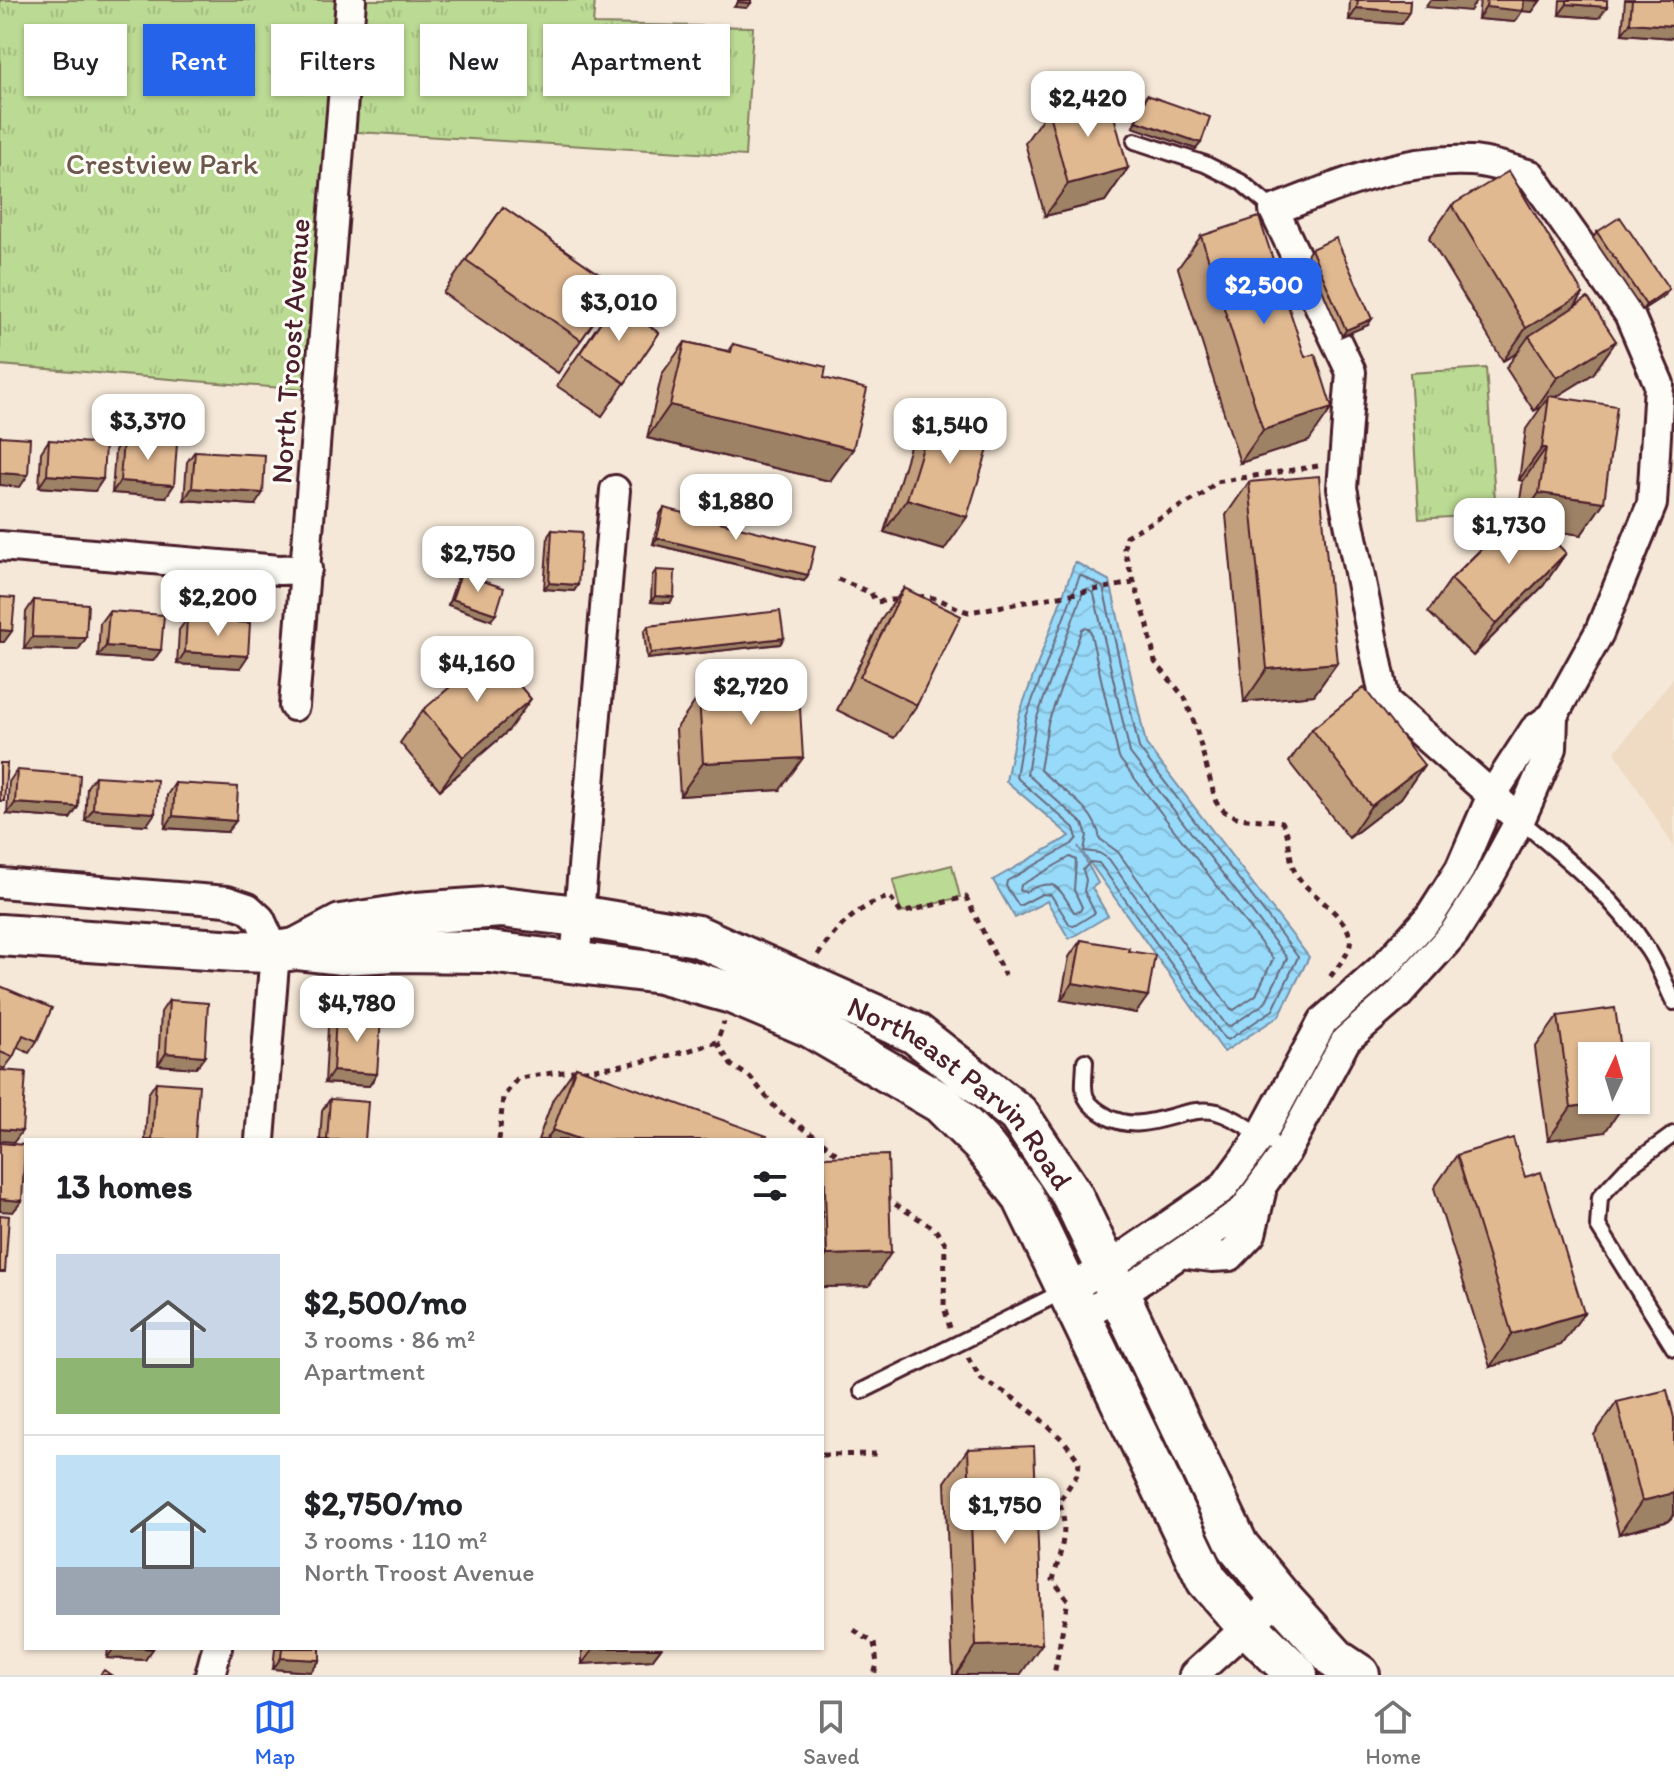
<!DOCTYPE html>
<meta charset="utf-8">
<style>
body{margin:0;font-family:Itim,sans-serif;background:#f2f2f2;color:#202124;height:100vh;display:flex;flex-direction:column;font-size:30px;white-space:nowrap}
*{box-sizing:border-box;margin:0}
p{font-size:26px;color:#757577}
.icon{flex:none;width:44px;height:44px;fill:none;stroke:currentColor;stroke-width:2;stroke-linecap:round;stroke-linejoin:round}
.map{position:relative;flex:1;overflow:hidden}
.details{position:absolute;left:24px;top:1138px;width:800px;height:512px;display:flex;flex-direction:column;background:#fff;border-radius:0px;box-shadow:0 2px 6px #0004}
.details>*{flex:none}
.guide{position:absolute;left:24px;top:24px;width:800px;height:72px;display:flex;gap:16px}
.needle{width:52px;rotate:4deg}
.buttons{position:absolute;left:1578px;top:1042px;display:grid;gap:16px}
.buttons a{display:grid;place-items:center;width:72px;height:72px;border-radius:0px;background:#fff;box-shadow:0 2px 6px #0004;font-size:40px}
.price{position:absolute;translate:-50% -68px;padding:0 18px;border-radius:16px;background:#fff;color:#222;font-size:26px;line-height:52px;filter:drop-shadow(0 2px 4px #0008)}
.price::after{content:'';position:absolute;left:50%;top:48px;width:24px;height:18px;margin-left:-12px;background:inherit;clip-path:polygon(0 0,100% 0,50% 100%)}
.price.selected{background:#2563eb;color:#fff}
ul{padding:0;list-style:none}
li{display:flex;align-items:center;gap:24px;height:200px;padding:0 32px}
li+li{border-top:2px solid #e0e0e0}
li span{display:grid;place-items:center;flex:none;width:224px;height:160px;border-radius:0px;color:#555}
li>.icon{margin-inline-start:auto}
span .icon{width:96px;height:96px;fill:#fffc;stroke-width:1}
li b{font-size:34px}
h2{display:flex;justify-content:space-between;align-items:center;height:96px;padding:0 32px;font-size:34px}
.tag{padding:0 28px;border-radius:0px;background:#fff;box-shadow:0 2px 6px #0004;font-size:28px;line-height:72px}
.tag.selected{background:#2563eb;color:#fff}
.dock{display:flex;justify-content:space-around;align-items:center;height:112px;border-top:2px solid #e0e0e0;background:#fff;font-size:22px;color:#757577}
.dock a{display:grid;justify-items:center;gap:4px}
.dock .selected{color:#2563eb}
.map>svg:first-child{display:block}
.built{fill:#efdac3}
.grass{fill:url(#grass-tufts);stroke:#827c5f;stroke-width:2}
.pitch{fill:#bbda93;stroke:#827c5f;stroke-width:2}
.water{fill:url(#water-waves);stroke:#788fa7;stroke-width:2}
.lines{fill:none;stroke-linecap:round;stroke-linejoin:round}
.shore{stroke:#696a7d;stroke-width:2}
.lane-casing{stroke:#4a1f2b;stroke-width:20}
.street-casing{stroke:#4a1f2b;stroke-width:34}
.secondary-casing{stroke:#4a1f2b;stroke-width:46}
.path{stroke:#4a1f2b;stroke-width:5;stroke-dasharray:6 6;stroke-linecap:butt}
.lane{stroke:#fdfcf7;stroke-width:14}
.street{stroke:#fdfcf7;stroke-width:28}
.secondary{stroke:#fdfcf7;stroke-width:40}
.wall{fill:#c29f7d;stroke:#4a1f2b;stroke-width:2}
.shaded-wall{fill:#9e8266;stroke:#4a1f2b;stroke-width:2}
.building{fill:#e1b991;stroke:#4a1f2b;stroke-width:2}
.labels{text-anchor:middle;dominant-baseline:central;stroke-width:6;stroke-linejoin:round;paint-order:stroke}
.park-label{font-size:30px;fill:#6c574a;stroke:#fdfcf7}
.street-label{font-size:30px;fill:#4a1f2b;stroke:#fdfcf7}
</style>
<div class="map">
<svg width="1674" height="1675" viewBox="0 0 1674 1675">
<defs>
<pattern id="grass-tufts" width="24" height="20" patternUnits="userSpaceOnUse" patternTransform="scale(2)"><rect width="24" height="20" fill="#bbda93"/><path d="M3 7l-1-3M5 7V3M7 7l1-3M15 17l-1-3M17 17v-4M19 17l1-3" fill="none" stroke="#a2bb7f"/></pattern>
<pattern id="water-waves" width="16" height="10" patternUnits="userSpaceOnUse" patternTransform="scale(2)"><rect width="16" height="10" fill="#97daf9"/><path d="M0 5q4-4 8 0t8 0" fill="none" stroke="#84bbd6"/></pattern>
</defs>
<rect width="100%" height="100%" fill="#f5e8d8"/>
<filter id="ink" filterUnits="userSpaceOnUse"><feTurbulence type="fractalNoise" baseFrequency=".0125" numOctaves="2"/><feDisplacementMap in="SourceGraphic" scale="16" xChannelSelector="R" yChannelSelector="G"/><feConvolveMatrix kernelMatrix="1 2 1 2 8 2 1 2 1" color-interpolation-filters="sRGB"/></filter>
<g filter="url(#ink)">
<!-- built -->
<path class="built" d="M1674 677V847L1615 752Z"/>
<!-- grass -->
<path class="grass" d="M0 0H595L593 24 753 27 745 156 326 130 306 390 0 365Z
M1486 368 1496 514 1419 519 1410 373Z"/>
<!-- pitch -->
<path class="pitch" d="M952 865 960 897 901 913 893 880Z"/>
<!-- water -->
<path class="water" d="M1075 562 1110 581 1146 744 1309 957 1279 1016 1224 1052 1078 846 1098 883 1092 888 1108 916 1069 939 1047 901 1015 918 993 880 1070 836 1006 781 1019 715Z"/>
<g class="lines">
<!-- shore -->
<path class="shore" d="M1080 575 1103 587 1139 748 1298 957 1273 1010 1228 1040 1224 1038 1099 863 1090 862 1083 870 1086 880 1084 891 1095 913 1074 926 1070 925 1051 895 1042 894 1019 906 1006 886 1007 881 1072 844 1077 838 1074 828 1016 777 1026 717Z
M1087 589 1094 594 1130 753 1287 958 1265 1003 1231 1026 1226 1025 1109 859 1099 853 1084 851 1087 835 1083 824 1027 774 1036 720 1083 592Z
M1086 627 1090 630 1119 758 1273 959 1256 995 1234 1010 1230 1008 1118 852 1100 839C1095 807 1062 791 1040 770L1048 723 1082 629Z
M1070 857 1076 860 1074 890 1082 907 1080 911 1074 912C1058 886 1055 876 1025 892L1020 891 1021 885Z"/>
<defs>
<path id="lane" d="M1135 141 1205 164 1241 182 1274 210
M1520 820C1567 859 1613 896 1646 947 1658 963 1665 984 1674 1002
M1085 1061C1084 1092 1078 1100 1108 1117 1145 1137 1184 1103 1217 1112 1242 1120 1265 1139 1286 1152
M1674 1134 1626 1169 1600 1197 1598 1226 1674 1348
M862 1391 1064 1291"/>
<path id="street" d="M0 546 279 570 307 569
M294 706 351 0
M0 883 227 901 248 908 260 919 275 952 260 1140
M575 962 615 490
M1181 1253 1212 1257 1230 1256 1251 1234 1261 1192
M1068 1289 1105 1269 1223 1188 1261 1136 1323 1021 1385 966 1430 916 1460 869 1492 795 1535 729 1553 716 1599 633 1652 504 1659 384 1629 314 1531 175C1512 170 1491 162 1471 161 1402 157 1337 186 1274 210L1351 372 1342 488 1385 701 1520 820
M1081 1315 1118 1296 1244 1210 1286 1152 1346 1040 1398 995 1454 933 1486 883 1520 820 1552 748 1553 716
M210 1675 217 1648
M1194 1675 1280 1597"/>
<g id="secondary">
<path d="M0 935 236 951 275 952 296 949 340 954 394 951 489 952 660 973 732 993 809 1026 941 1103 983 1145 1022 1195 1207 1580 1248 1627 1297 1675"/>
<path id="s1" d="M296 949 341 925 417 913 501 907 578 916 697 936 915 1033 1018 1114 1072 1195 1238 1546 1280 1597 1338 1661 1359 1675"/>
</g>
</defs>
<!-- lane casing -->
<use href="#lane" class="lane-casing"/>
<!-- street casing -->
<use href="#street" class="street-casing"/>
<!-- secondary casing -->
<use href="#secondary" class="secondary-casing"/>
<!-- path -->
<path class="path" d="M1318 466 1216 482 1202 495 1126 536 1124 549 1128 563 1148 626 1155 662 1185 698 1196 728 1216 802C1231 825 1258 817 1282 822 1292 837 1287 858 1296 874 1309 897 1362 922 1348 951 1344 960 1336 969 1330 977
M838 579 871 593 876 602 901 599
M918 597C939 594 950 608 969 612L1133 583
M818 955C834 930 861 903 890 897L901 913 966 897 1005 976
M717 1042 731 1065 750 1077 779 1112 820 1140
M499 1140 503 1097 517 1079C545 1072 573 1072 602 1068 641 1063 680 1054 717 1042L724 1022
M822 1142 843 1159
M885 1198 934 1228 945 1243 944 1307 950 1328
M968 1357 981 1379 1009 1395 1036 1415 1064 1441 1079 1461 1078 1473 1059 1502C1070 1527 1060 1554 1053 1580L1068 1600 1054 1675
M822 1455 876 1454
M854 1630 874 1643 877 1664 874 1675"/>
<!-- lane -->
<use href="#lane" class="lane"/>
<!-- street -->
<use href="#street" class="street"/>
<!-- secondary -->
<use href="#secondary" class="secondary"/>
</g>
<!-- wall -->
<path class="wall" d="M1350 0H1410L1409 12 1401 24 1349 20Z
M1480 0H1541L1532 12 1522 11 1515 22 1478 19Z
M1560 0H1607L1599 18 1559 15Z
M1625 0H1674L1673 38 1622 34Z
M1147 95 1196 149 1133 127 1143 100Z
M1048 110 1128 168 1105 201 1045 216 1025 143Z
M1452 205 1583 294 1574 308 1616 341 1593 374 1556 397 1604 502 1581 535 1542 529 1566 553 1543 586 1473 656 1428 612 1451 579 1518 512 1523 481 1519 480 1526 429 1542 406 1534 411 1506 368 1517 353 1503 361 1429 238Z
M503 207 618 287 558 373 443 293Z
M1597 232 1665 295 1642 310 1593 238Z
M1201 236 1309 441 1240 463 1178 268Z
M1311 249 1368 325 1342 336 1307 255Z
M614 302 659 333 602 416 557 386Z
M685 342 728 351 733 344 830 481 647 438 662 374Z
M933 415 944 550 884 532 910 447Z
M123 439 166 497 112 493 115 450Z
M49 440 103 479 95 491 39 487 41 452Z
M195 451 255 505 184 500 187 462Z
M1249 482 1337 663 1314 695 1244 702 1226 515Z
M664 508 808 575 804 581 653 544 660 514Z
M552 530 578 585 574 591 544 589 548 536Z
M656 570 670 603 651 602 652 576Z
M461 574 491 620 448 605 457 579Z
M904 588 917 705 894 738 837 710 881 620Z
M34 600 86 638 78 650 24 649 26 612Z
M109 611 161 650 153 661 98 657 100 623Z
M187 619 240 668 177 664 179 630Z
M648 626 784 638 780 644 647 659 644 632Z
M699 696 780 790 680 796 676 729Z
M423 710 508 731 440 790 400 743Z
M1312 729 1424 765 1401 798 1349 838 1289 762Z
M17 770 78 807 70 819 7 814 9 782Z
M95 776 147 825 85 821 87 787Z
M175 783 227 832 165 828 167 795Z
M1081 940 1128 951 1136 1013 1061 1000 1069 957Z
M0 986 37 1041 29 1053 17 1047 13 1057 4 1069 0 1067Z
M169 1000 205 1056 196 1068 158 1065 161 1012Z
M336 1015 377 1074 369 1086 325 1083 328 1027Z
M1558 1016 1605 1132 1548 1140 1535 1048Z
M576 1067 765 1140H538L553 1099Z
M156 1082 195 1140H145L148 1094Z
M330 1099 365 1140H320L322 1111Z
M1457 1155 1525 1177 1584 1313 1561 1345 1490 1367 1434 1188Z
M824 1157 869 1286 822 1287V1159Z
M1617 1402 1674 1418V1514L1669 1521 1619 1534 1594 1435Z
M968 1449 1020 1675H953L945 1482Z
M108 1648H153L145 1660 107 1658Z
M275 1648H320V1660L311 1672 273 1669Z
M582 1648H661L652 1660 582 1664Z"/>
<!-- shaded-wall -->
<path class="shaded-wall" d="M1430 0H1477L1470 11 1425 7Z
M1523 0 1540 1 1532 12 1522 11 1515 22 1478 19 1486 7Z
M738 2 751 3 747 8 734 7Z
M1567 4 1607 7 1599 18 1559 15Z
M1357 8 1409 12 1401 24 1349 20Z
M1630 23 1674 26V36L1673 38 1622 34Z
M1137 121 1201 143 1196 149 1133 127Z
M1128 168 1105 201 1045 216 1068 184Z
M1669 289 1665 295 1642 310 1646 305Z
M1583 294 1560 327 1529 336 1517 353 1503 361 1526 328Z
M1372 319 1368 325 1342 336 1346 330Z
M1616 341 1593 374 1548 402 1549 396 1542 406 1534 411 1557 378Z
M670 405 853 449 830 481 647 438Z
M1332 408 1309 441 1240 463 1263 430Z
M1542 448H1546L1523 481 1519 480Z
M0 473 28 475 20 487 0 485Z
M47 475 103 479 95 491 39 487Z
M120 481 174 485 166 497 112 493Z
M192 488 263 493 255 505 184 500Z
M1539 493 1604 502 1581 535 1517 525Z
M907 499 967 517 944 550 884 532Z
M657 538 808 575 804 581 653 544Z
M1566 553 1543 586 1473 656 1496 624Z
M549 583 578 585 574 591 544 589Z
M655 596 674 597 670 603 651 602Z
M452 599 496 614 491 620 448 605Z
M0 630 12 631 4 642H0Z
M32 637 86 638 78 650 24 649Z
M784 638 780 644 647 659 651 653Z
M106 646 161 650 153 661 98 657Z
M185 652 248 656 240 668 177 664Z
M1337 663 1314 695 1244 702 1267 669Z
M531 699 508 731 440 790 463 757Z
M803 758 780 790 680 796 703 763Z
M1424 765 1401 798 1349 838 1371 806Z
M15 803 78 807 70 819 7 814Z
M93 809 155 813 147 825 85 821Z
M173 816 236 821 227 832 165 828Z
M1073 983 1148 996 1136 1013 1061 1000Z
M166 1053 205 1056 196 1068 158 1065Z
M333 1071 377 1074 369 1086 325 1083Z
M1620 1100H1627L1605 1132 1548 1140 1571 1107Z
M0 1129 22 1131 14 1142 0 1141Z
M553 1130 582 1140H546Z
M0 1199 22 1201 13 1212 0 1211Z
M891 1253 869 1286 822 1287V1261L827 1255Z
M1584 1313 1561 1345 1490 1367 1512 1334Z
M1674 1493V1514L1669 1521 1619 1534 1642 1501Z
M1042 1644 1020 1675H956L976 1646Z
M114 1648H141L153 1649 145 1660 107 1658Z
M594 1648H661L652 1660 582 1664Z
M281 1658 320 1660 311 1672 273 1669Z"/>
<!-- building -->
<path class="building" d="M738 0H751V3L738 2Z
M1358 0H1410L1409 12 1357 8Z
M1487 0H1524L1523 11 1486 7Z
M1567 0H1607V7L1567 4Z
M1632 0H1674V26L1630 23Z
M1108 94 1128 168 1068 184 1048 110Z
M1147 95 1210 117 1201 143 1137 121Z
M1509 171 1583 294 1526 328 1452 205Z
M503 207 618 287 581 340 466 260Z
M1259 217 1305 357 1315 354 1332 408 1263 430 1201 236Z
M1620 217 1669 289 1646 305 1597 232Z
M1336 238 1372 319 1346 330 1311 249Z
M1588 298 1616 341 1557 378 1529 336Z
M614 302 659 333 625 383 580 353Z
M685 342 731 352 733 344 826 367 824 378 867 389 853 449 670 405Z
M1549 396 1617 406 1604 502 1539 493 1546 448H1542Z
M933 415 993 433 967 517 907 499Z
M0 436 30 438 28 475 0 473Z
M123 439 177 443 174 485 120 481Z
M49 440 105 444 103 479 47 475Z
M195 451 265 455 263 493 192 488Z
M1319 476 1337 663 1267 669 1249 482Z
M664 508 815 546 808 575 657 538Z
M1522 509 1566 553 1496 624 1451 579Z
M552 530 582 532 578 585 549 583Z
M656 570 675 571 674 597 655 596Z
M461 574 504 588 496 614 452 599Z
M904 588 961 616 917 705 860 677Z
M0 597 15 598 12 631 0 630Z
M34 600 88 604 86 638 32 637Z
M109 611 164 615 161 650 106 646Z
M780 611 784 638 651 653 648 626Z
M187 619 250 623 248 656 185 652Z
M491 652 531 699 463 757 423 710Z
M1364 688 1424 765 1371 806 1312 729Z
M799 691 803 758 703 763 699 696Z
M0 763H7L4 801H0Z
M17 770 80 775 78 807 15 803Z
M95 776 157 780 155 813 93 809Z
M175 783 238 787 236 821 173 816Z
M1081 940 1129 948 1128 951 1155 955 1148 996 1073 983Z
M0 986 52 1008 37 1041 23 1035 13 1057 0 1052Z
M169 1000 208 1003 205 1056 166 1053Z
M1615 1008 1622 1056H1592V1100H1620L1571 1107 1558 1016Z
M336 1015 381 1018 377 1074 333 1071Z
M576 1067 767 1136 765 1140H582L553 1130Z
M0 1070 26 1072 22 1131 0 1129Z
M156 1082 199 1085 195 1140H152Z
M330 1099 368 1102 365 1140H327Z
M1513 1138 1525 1177 1541 1172 1584 1313 1512 1334 1457 1155Z
M0 1143 25 1145 22 1201 0 1199Z
M888 1155 891 1253 827 1255 824 1157Z
M0 1215 9 1216 5 1272H0Z
M1667 1390 1674 1418V1493L1642 1501 1617 1402Z
M1034 1446 1042 1644 976 1646 968 1449Z
M282 1648H320V1660L281 1658Z
M104 1670 111 1675H100Z"/>
</g>
<g class="labels">
<!-- park labels -->
<g class="park-label">
<text x="162" y="163">Crestview Park</text>
</g>
<!-- street labels -->
<g class="street-label">
<text transform="translate(290 351) rotate(-86)">North Troost Avenue</text>
<text stroke="none"><textPath href="#s1" startOffset="722">Northeast Parvin Road</textPath></text>
</g>
</g>
</svg>
<div class="buttons">
<a><svg class="needle" viewBox="-14 -14 28 28"><path d="M0-13l5 13h-10z" fill="#e53935"/><path d="M0 13l5-13h-10z" fill="#757577"/></svg></a>
</div>
<b class="price" style="left:1088px;top:139px">$2,420</b>
<b class="price selected" style="left:1264px;top:326px">$2,500</b>
<b class="price" style="left:619px;top:343px">$3,010</b>
<b class="price" style="left:148px;top:462px">$3,370</b>
<b class="price" style="left:950px;top:466px">$1,540</b>
<b class="price" style="left:736px;top:542px">$1,880</b>
<b class="price" style="left:1509px;top:566px">$1,730</b>
<b class="price" style="left:478px;top:594px">$2,750</b>
<b class="price" style="left:218px;top:638px">$2,200</b>
<b class="price" style="left:477px;top:704px">$4,160</b>
<b class="price" style="left:751px;top:727px">$2,720</b>
<b class="price" style="left:357px;top:1044px">$4,780</b>
<b class="price" style="left:1005px;top:1546px">$1,750</b>
<div class="guide">
<a class="tag">Buy</a>
<a class="tag selected">Rent</a>
<a class="tag">Filters</a>
<a class="tag">New</a>
<a class="tag">Apartment</a>
</div>
<section class="details">
<h2>13 homes<svg class="icon" aria-label="filters" viewBox="0 0 24 24"><path d="M4 7h16M4 17h16"/><circle cx="9" cy="7" r="2"/><circle cx="15" cy="17" r="2"/></svg></h2>
<ul>
<li><span style="background:linear-gradient(#c9d6e8 65%,#8fb573 0)"><svg class="icon" aria-label="home" viewBox="0 0 24 24"><path d="M3 11l9-7 9 7M6 9v11h12V9"/></svg></span><div><b>$2,500/mo</b><p>3 rooms · 86 m²</p><p>Apartment</p></div></li>
<li><span style="background:linear-gradient(#bfe0f5 70%,#9aa5b1 0)"><svg class="icon" aria-label="home" viewBox="0 0 24 24"><path d="M3 11l9-7 9 7M6 9v11h12V9"/></svg></span><div><b>$2,750/mo</b><p>3 rooms · 110 m²</p><p>North Troost Avenue</p></div></li>
</ul>
</section>
</div>
<nav class="dock">
<a class="selected"><svg class="icon" aria-label="map" viewBox="0 0 24 24"><path d="M3 6l6-2 6 2 6-2v14l-6 2-6-2-6 2zM9 4v14M15 6v14"/></svg>Map</a>
<a><svg class="icon" aria-label="saved" viewBox="0 0 24 24"><path d="M7 4h10v16l-5-4-5 4z"/></svg>Saved</a>
<a><svg class="icon" aria-label="home" viewBox="0 0 24 24"><path d="M3 11l9-7 9 7M6 9v11h12V9"/></svg>Home</a>
</nav>
